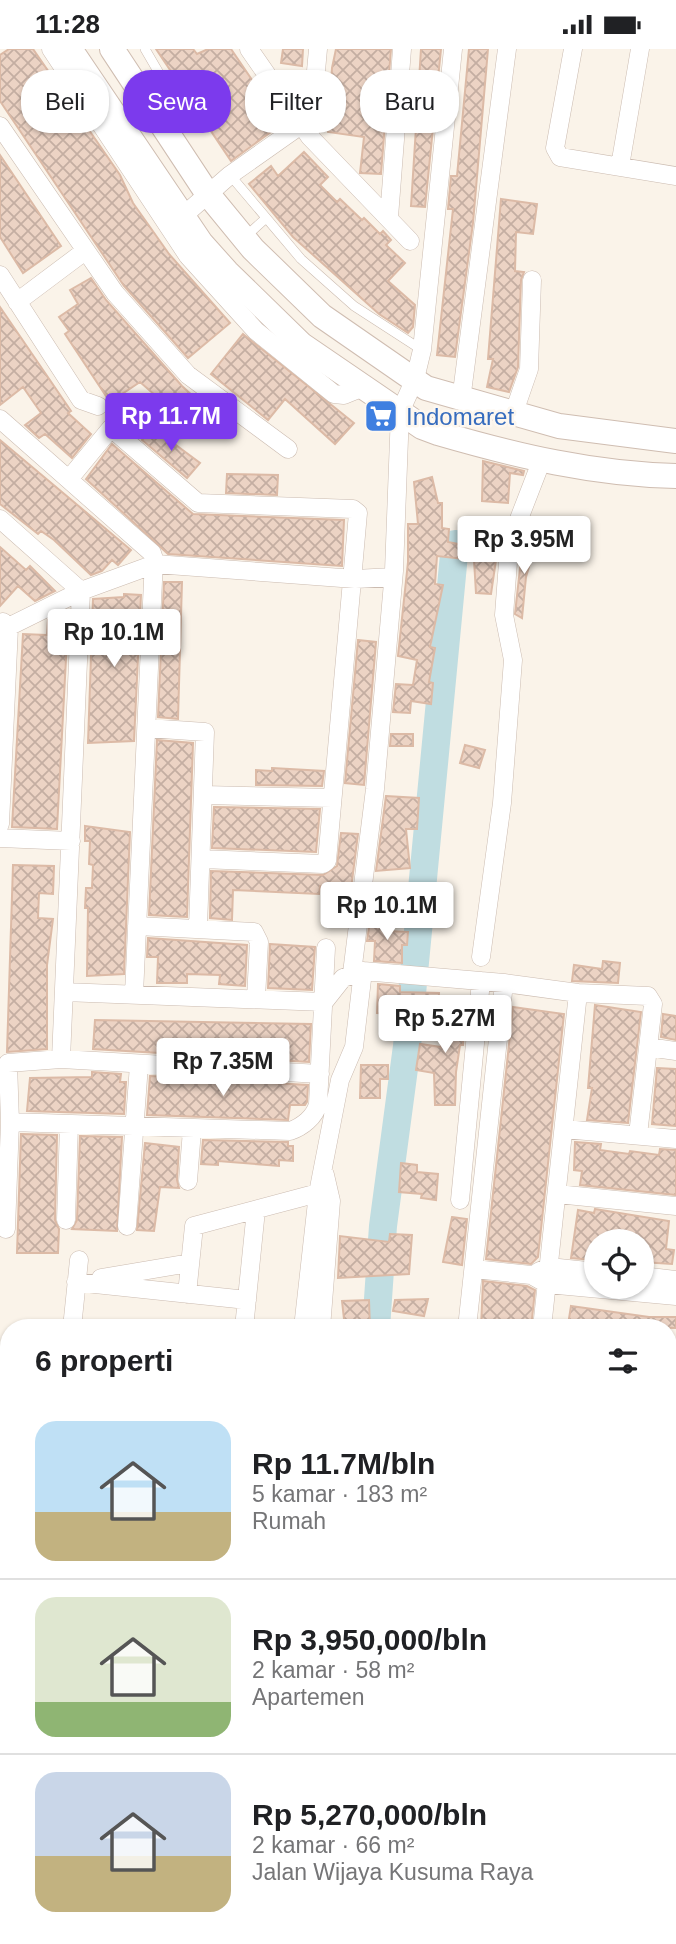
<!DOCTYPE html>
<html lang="id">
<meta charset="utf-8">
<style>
body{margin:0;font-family:Arial,sans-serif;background:#f6f6f6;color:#202124;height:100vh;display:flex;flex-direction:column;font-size:26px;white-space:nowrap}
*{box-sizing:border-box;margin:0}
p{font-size:23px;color:#757577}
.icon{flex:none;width:38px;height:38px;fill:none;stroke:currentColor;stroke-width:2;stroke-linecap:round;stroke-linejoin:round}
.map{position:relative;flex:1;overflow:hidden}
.details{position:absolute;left:0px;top:1270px;width:677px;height:625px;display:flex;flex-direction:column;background:#fff;border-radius:28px 28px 0 0;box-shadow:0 2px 5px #0004}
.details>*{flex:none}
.guide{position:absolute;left:21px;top:21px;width:635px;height:63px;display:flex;gap:14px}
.fabs{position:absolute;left:584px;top:1180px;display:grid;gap:14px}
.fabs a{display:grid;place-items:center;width:70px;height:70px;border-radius:50%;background:#fff;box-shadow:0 2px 5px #0004;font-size:35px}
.price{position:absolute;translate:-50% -60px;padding:0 16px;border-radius:7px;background:#fff;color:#222;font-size:23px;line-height:46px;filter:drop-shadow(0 2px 4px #0008)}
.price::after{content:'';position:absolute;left:50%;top:42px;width:21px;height:16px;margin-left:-10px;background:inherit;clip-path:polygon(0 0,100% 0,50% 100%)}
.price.on{background:#7c3aed;color:#fff}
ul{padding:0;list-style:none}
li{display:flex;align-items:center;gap:21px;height:175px;padding:0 35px}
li+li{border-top:2px solid #e0e0e0}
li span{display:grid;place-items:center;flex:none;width:196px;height:140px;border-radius:21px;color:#555}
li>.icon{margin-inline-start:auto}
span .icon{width:84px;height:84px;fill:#fffc;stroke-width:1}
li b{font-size:30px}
h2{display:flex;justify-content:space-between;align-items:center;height:84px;padding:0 35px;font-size:30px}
.pill{padding:0 24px;border-radius:28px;background:#fff;box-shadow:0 2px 5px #0004;font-size:24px;line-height:63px}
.pill.on{background:#7c3aed;color:#fff}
.status{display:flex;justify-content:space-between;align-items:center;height:49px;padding:0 35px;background:#fff;direction:ltr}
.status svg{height:19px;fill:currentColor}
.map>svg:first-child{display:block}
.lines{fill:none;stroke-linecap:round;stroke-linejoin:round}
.river{stroke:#c0dde1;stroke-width:28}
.building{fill:url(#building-cross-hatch);stroke:#dcbaa6;stroke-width:2}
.lane-casing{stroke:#cbbbb0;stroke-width:10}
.street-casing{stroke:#cbbbb0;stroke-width:19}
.secondary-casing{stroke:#cfbdb1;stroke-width:26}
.lane{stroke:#fff;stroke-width:9}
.street{stroke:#fff;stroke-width:18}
.secondary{stroke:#fff;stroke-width:24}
.labels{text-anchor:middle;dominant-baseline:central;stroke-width:5;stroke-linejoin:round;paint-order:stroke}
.shop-label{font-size:24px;fill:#366cbe;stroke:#fdf7ef;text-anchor:start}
</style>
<div class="status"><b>11:28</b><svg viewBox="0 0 49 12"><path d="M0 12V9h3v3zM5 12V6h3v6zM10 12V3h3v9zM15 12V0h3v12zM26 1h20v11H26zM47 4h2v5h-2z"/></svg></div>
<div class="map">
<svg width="676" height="1895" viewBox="0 0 676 1895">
<defs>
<pattern id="building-cross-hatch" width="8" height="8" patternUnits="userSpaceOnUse" patternTransform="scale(1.75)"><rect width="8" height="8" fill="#ecd3c4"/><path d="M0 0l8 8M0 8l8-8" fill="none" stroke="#c4aea2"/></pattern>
</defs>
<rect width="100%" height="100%" fill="#faf3e9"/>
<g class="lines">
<!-- river -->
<path class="river" d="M376 1279 383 1177 407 997 455 495
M0 1563 9 1565"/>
</g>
<!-- building -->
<path class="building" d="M9 0H33L120 126 133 154 169 205 230 274 188 309 124 237 0 52V6Z
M156 0H193L197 5 208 0H231L282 75 231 112Z
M283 0H303L302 17 281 14Z
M336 0H391L381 125 360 124 364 88 328 83 332 19Z
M421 0H441L425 158 411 157Z
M469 0H488L473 174 455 308 437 306 453 160H448L451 127H457Z
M304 103 328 128 320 136 337 153 340 150 362 171 364 169 380 185 383 182 391 191 386 196 405 214 388 232 415 256 413 278 408 284 379 265 293 188 249 135 271 117 278 127Z
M0 106 61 197 23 224 0 188Z
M501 150 537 155 533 185 516 183 515 222 524 223 521 231 518 318 509 343 487 338 493 310H488Z
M91 229 106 251 182 337 209 362 198 378 180 368 140 333 110 353 65 285 69 282 59 268 78 255 70 241Z
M0 258 71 362 68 364 91 385 72 409 45 385 39 389 25 376 41 364 23 338 0 356Z
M243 285 354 374 335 395 285 350 268 371 211 325Z
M153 379 200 414 187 429 142 391Z
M0 391 131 501 118 516 112 511 102 522 91 526 54 491 41 482 38 485 0 455Z
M112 395 193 465 344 471 342 517 168 505 86 430Z
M483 412 524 422 523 426 510 424 508 454 482 452Z
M227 425 278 426 277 446 226 444Z
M432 428 438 454H442V479L449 480 448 493 474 498 476 480 500 484 491 545 476 544 474 511 437 507 435 535 443 536 430 598 435 599 429 633 433 634 431 655 411 652 410 664 393 663 396 635 413 636 417 611 398 607 408 513V475H418L414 433Z
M523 492 535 497 526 528 522 569 515 565Z
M0 498 26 521 30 517 55 542 35 552 18 537 0 557Z
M164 533H182L178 670 158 668Z
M124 545 141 546 134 692 88 694 93 550 124 548Z
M48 571 68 572 57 780 12 778 23 585 47 586Z
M358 591 376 593 364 736 345 734Z
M391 685H413V697H390Z
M157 691 193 694 187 868 149 866Z
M465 696 485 701 479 719 460 714Z
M272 719 324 722 322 737 256 736V721L272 722Z
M386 747 419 749 417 780H406L410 819 376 822Z
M214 758 320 760 316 803 212 799Z
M85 777 130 783 124 925 87 927 88 859H85L86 839H92L93 816 89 815 90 792H85Z
M341 784 358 785 351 840 320 837 319 845 233 841 232 871 210 869 211 822 323 826 337 817Z
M13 816 54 817 53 845 39 844 38 869 53 870 47 916V1000L7 1003Z
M386 871 387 882 408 883 407 896H402V914L374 912 375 892H367L370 872Z
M148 889 247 896 245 937 219 935 220 926 187 925V934H157L158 908H147Z
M270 895 315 898 312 941 268 939Z
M603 912 620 914 618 934 572 932 574 916 602 920Z
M378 935 400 937V943L439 944 438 959 399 957V965L377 964Z
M442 955 465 956 463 996H460L456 1023 455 1056H435L434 1024 416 1021 420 995 441 998Z
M595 956 641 963 628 1074 587 1071 592 1039H588Z
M513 958 564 965 538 1208 531 1215 486 1210Z
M663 965 676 967V991L661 988Z
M95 971 311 975 309 1013 93 1000Z
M361 1016H388V1030H380V1049H360Z
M657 1019 676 1020V1077L652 1075Z
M92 1023 121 1025 120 1033H126L124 1065 27 1062 30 1029 92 1028Z
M150 1027 308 1036 307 1053 305 1056H290L288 1071 147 1066Z
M21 1085 57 1086 55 1171 59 1180 58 1204H17Z
M80 1087 122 1088 117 1182 72 1180 77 1171Z
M203 1091 288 1093V1097H293V1112L279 1111V1117L218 1112V1116L201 1115Z
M575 1093 601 1095 600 1101 629 1105 630 1102 659 1106 660 1100 676 1101V1146L580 1136 582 1122 574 1121Z
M145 1094 179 1098 177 1131 179 1139 160 1138 154 1182 137 1181Z
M401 1114 417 1116V1123L438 1125 436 1151 421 1149 422 1145 399 1143Z
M595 1160 669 1172 666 1200 674 1201 672 1215 642 1213V1192H596L593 1211 571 1209 578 1161 594 1164Z
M452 1168 467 1170 462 1216 443 1213Z
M390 1185 412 1186 409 1225 338 1229 340 1187 389 1193Z
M483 1232 527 1237 535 1241 531 1279H481Z
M428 1250 424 1267 393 1262 395 1251Z
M369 1251 370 1279H345L342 1252Z
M571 1257 649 1268H676V1279L568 1276Z"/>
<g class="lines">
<defs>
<path id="lane" d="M145 0 184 67 167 79
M230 126 301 210 354 257 422 301
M245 188 265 170
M612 1886 613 1895"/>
<path id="street" d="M51 0 188 207
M249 0 310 88 410 192
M573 0 555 99 560 108 676 127
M0 77 115 244 188 326 288 400
M310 88 318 0
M620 117 640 0
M183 167 230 126 301 76
M389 168 402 0
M201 194 188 207 256 282 334 345 344 346 366 337
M0 226 81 351 98 357
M17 253 85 202
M461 351 507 0
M513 366 529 320 532 231
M0 370 152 504 154 510 134 945
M69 430 111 379 198 454 353 460 358 464 327 812 323 815 202 810
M0 470 81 542 61 1010
M0 582 81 542 155 515 355 530 393 528
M147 679 205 683 198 878
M204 746 332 749
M0 775 9 578 3 573
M0 789 71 792
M137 877 254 883 259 893 256 949
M481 908 502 754 513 611 504 566 508 513 512 488 541 413
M352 924 375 740 394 522 400 363 415 330 422 301 453 0
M64 943 324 953 343 929 363 922 504 934 578 944 648 947 653 955 638 1086
M648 998 676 1002
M10 1073 290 1082C302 1078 315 1068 318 1055L326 899
M564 1080 676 1090
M188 1132 192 1081
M557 1145 676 1157
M460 1151 481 932
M66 1171 69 1076
M127 1177 139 1016
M6 1180 10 1073 8 1014 61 1010 320 1025
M474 1220 531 1226 547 1235 676 1247
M538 1223 549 1218 597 1223
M642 1227 676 1231
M101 1229 190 1214
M76 1233 247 1251
M187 1245 194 1177 318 1144
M72 1279 79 1211
M244 1279 256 1161
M303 1279 318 1144 340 1031 354 998 363 922
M321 1279 331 1152 325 1126
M467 1279 504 934
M542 1279 578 944
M668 1325 676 1326
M0 1367 9 1369
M668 1392 676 1393
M0 1435 9 1437
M668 1462 676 1463
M0 1518 9 1520
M668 1522 676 1520
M0 1611 9 1612
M1 1895 9 1770
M77 1895 78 1886
M147 1895V1886
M219 1895V1886
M277 1895V1886"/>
<path id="secondary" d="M70 0 201 194 227 223 302 296 422 378 438 384C517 407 593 425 676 427
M112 0 207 144 253 200 322 267 426 339 559 377 676 392"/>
</defs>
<!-- lane casing -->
<use href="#lane" class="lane-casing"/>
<!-- street casing -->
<use href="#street" class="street-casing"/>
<!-- secondary casing -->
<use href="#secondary" class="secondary-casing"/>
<!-- lane -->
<use href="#lane" class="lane"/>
<!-- street -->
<use href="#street" class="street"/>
<!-- secondary -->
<use href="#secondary" class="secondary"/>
</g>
<!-- icons -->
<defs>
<symbol id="supermarket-square" viewBox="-11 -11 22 22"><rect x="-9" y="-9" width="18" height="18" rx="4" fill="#3f7fe0" stroke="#fdf7ef"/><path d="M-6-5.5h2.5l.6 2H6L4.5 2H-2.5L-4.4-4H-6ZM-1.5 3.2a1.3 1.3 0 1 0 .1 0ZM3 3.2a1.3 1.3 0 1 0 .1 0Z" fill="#fff"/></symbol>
</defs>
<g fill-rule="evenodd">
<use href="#supermarket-square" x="362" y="348" width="38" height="38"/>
</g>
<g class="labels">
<!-- shop labels -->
<g class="shop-label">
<text x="406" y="367">Indomaret</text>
</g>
</g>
</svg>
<div class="fabs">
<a><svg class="icon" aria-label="locate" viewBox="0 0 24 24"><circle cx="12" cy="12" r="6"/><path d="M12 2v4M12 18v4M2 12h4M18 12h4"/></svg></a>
</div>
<b class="price on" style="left:171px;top:404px">Rp 11.7M</b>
<b class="price" style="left:524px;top:527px">Rp 3.95M</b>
<b class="price" style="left:114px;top:620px">Rp 10.1M</b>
<b class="price" style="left:387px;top:893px">Rp 10.1M</b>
<b class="price" style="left:445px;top:1006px">Rp 5.27M</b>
<b class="price" style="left:223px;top:1049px">Rp 7.35M</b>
<div class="guide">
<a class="pill">Beli</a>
<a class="pill on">Sewa</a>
<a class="pill">Filter</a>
<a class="pill">Baru</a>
</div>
<section class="details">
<h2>6 properti<svg class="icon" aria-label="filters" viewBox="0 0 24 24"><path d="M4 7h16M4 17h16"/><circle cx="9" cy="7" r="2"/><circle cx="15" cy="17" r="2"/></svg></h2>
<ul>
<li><span style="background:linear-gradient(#bfe0f5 65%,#c2b280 0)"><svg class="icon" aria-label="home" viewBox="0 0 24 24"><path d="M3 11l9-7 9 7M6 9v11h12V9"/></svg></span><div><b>Rp 11.7M/bln</b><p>5 kamar · 183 m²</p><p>Rumah</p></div></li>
<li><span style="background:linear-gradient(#dfe7d0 75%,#8fb573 0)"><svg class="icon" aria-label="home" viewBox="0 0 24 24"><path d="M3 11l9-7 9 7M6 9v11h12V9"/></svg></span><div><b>Rp 3,950,000/bln</b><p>2 kamar · 58 m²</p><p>Apartemen</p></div></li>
<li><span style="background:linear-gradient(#c9d6e8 60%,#c2b280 0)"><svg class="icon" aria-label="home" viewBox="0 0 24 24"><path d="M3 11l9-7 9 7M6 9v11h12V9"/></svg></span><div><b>Rp 5,270,000/bln</b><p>2 kamar · 66 m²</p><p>Jalan Wijaya Kusuma Raya</p></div></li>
</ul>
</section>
</div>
